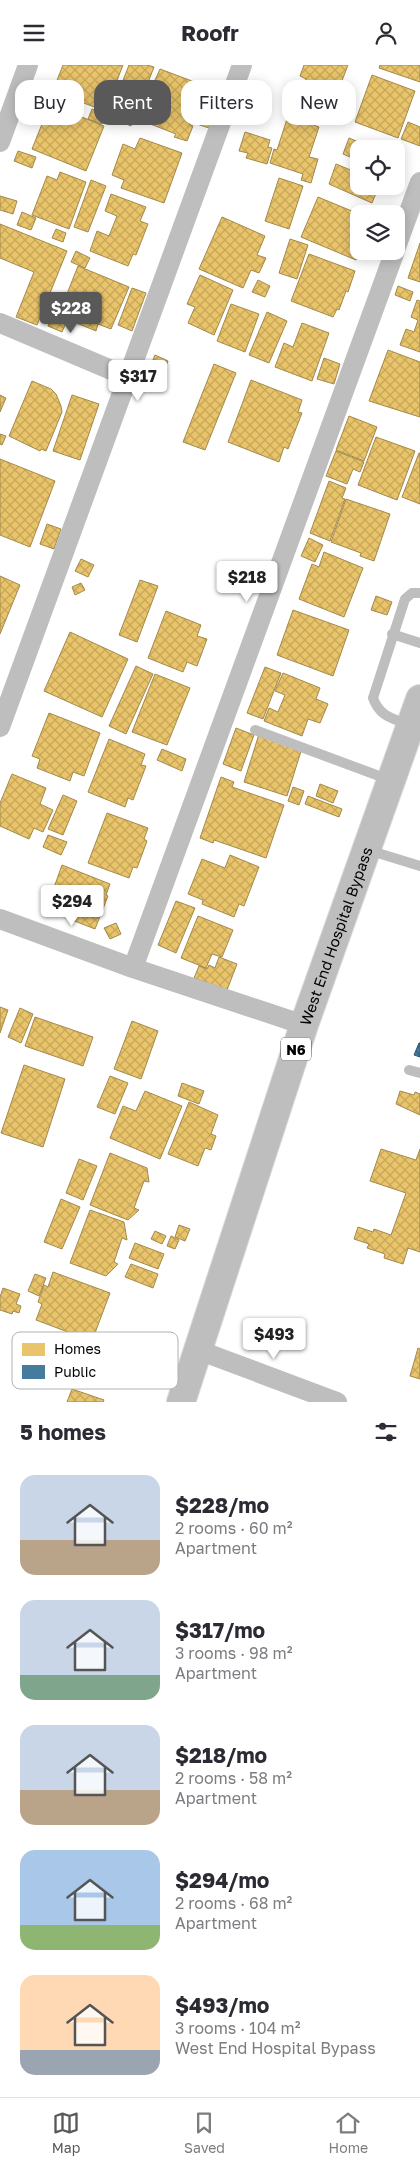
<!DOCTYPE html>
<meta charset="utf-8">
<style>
body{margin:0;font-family:"Golos Text",sans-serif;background:#f2f2f3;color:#2b2b33;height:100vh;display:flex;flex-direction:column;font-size:19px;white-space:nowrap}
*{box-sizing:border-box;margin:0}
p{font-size:16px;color:#7c7c81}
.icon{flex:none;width:28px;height:28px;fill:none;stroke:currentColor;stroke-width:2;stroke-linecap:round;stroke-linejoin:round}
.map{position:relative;height:1337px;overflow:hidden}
.details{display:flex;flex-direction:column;background:#fff;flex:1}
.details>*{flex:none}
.banner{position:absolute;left:15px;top:15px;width:390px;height:45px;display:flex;gap:10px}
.buttons{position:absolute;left:350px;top:75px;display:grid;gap:10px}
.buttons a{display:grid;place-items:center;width:55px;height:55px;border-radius:10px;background:#fff;box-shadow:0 2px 12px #0003;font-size:25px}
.price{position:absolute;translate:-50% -42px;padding:0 11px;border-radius:5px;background:#fff;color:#222;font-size:16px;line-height:32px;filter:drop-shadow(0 1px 2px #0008)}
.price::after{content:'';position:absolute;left:50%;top:30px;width:15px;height:11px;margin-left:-8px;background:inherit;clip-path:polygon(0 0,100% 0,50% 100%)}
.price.on{background:#595959;color:#fff}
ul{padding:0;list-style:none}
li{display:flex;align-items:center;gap:15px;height:125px;padding:0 20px}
li span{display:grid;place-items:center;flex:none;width:140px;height:100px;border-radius:15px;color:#555}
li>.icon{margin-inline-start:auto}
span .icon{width:60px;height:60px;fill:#fffc;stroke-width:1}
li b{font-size:21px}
h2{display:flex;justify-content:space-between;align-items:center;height:60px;padding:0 20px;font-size:21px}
.chip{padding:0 18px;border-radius:15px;background:#fff;box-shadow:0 2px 12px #0003;font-size:18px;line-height:45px}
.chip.on{background:#595959;color:#fff}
header{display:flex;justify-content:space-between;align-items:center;height:65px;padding:0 20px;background:#fff;font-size:22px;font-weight:700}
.dock{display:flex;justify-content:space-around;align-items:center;height:70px;border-top:1px solid #e1e1e2;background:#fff;font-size:14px;color:#7c7c81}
.dock a{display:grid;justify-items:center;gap:2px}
.dock .on{color:#595959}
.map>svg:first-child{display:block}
.homes{fill:url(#homes-cross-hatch);stroke:#a3894a}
.public{fill:url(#public-cross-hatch);stroke:#30566e}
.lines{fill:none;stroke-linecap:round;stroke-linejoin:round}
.trunk-casing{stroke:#dbdbdb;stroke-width:30}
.service{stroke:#bebebe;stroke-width:10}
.minor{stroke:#bebebe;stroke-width:20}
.trunk{stroke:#bebebe;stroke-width:28}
.labels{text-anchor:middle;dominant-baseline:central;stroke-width:5;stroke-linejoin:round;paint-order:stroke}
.shield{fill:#fff;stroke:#4c4c4c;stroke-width:1}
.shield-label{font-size:14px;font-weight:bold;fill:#000}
.street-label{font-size:15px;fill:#000;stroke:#fff}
.key{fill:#fff;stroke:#b2b2b2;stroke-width:1}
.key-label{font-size:14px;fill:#000}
</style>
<header><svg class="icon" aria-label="menu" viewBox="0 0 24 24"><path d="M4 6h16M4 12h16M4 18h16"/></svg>Roofr<svg class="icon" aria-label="person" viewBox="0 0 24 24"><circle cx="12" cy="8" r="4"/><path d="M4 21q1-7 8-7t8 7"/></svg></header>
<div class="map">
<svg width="420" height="1337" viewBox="0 0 420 1337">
<defs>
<pattern id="homes-cross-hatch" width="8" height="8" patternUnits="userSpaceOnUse" patternTransform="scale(1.25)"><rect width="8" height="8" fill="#e9c46a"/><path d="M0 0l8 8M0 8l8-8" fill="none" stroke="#c6a75a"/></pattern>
<pattern id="public-cross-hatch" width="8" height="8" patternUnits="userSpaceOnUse" patternTransform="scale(1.25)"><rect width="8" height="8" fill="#457b9d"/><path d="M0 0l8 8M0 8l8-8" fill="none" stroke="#37627e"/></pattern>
</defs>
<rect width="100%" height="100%" fill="#fff"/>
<!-- homes -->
<path class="homes" d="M63 0H123L107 41 99 38 97 43 60 29 62 26 54 23Z
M129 0H147L154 2 131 61 109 52Z
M304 0H348L328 52 296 39 306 14 300 11Z
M380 0H420V17L379 3Z
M160 4 208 22 202 38 198 36 190 60 193 61 187 76 174 72 176 69 140 55 147 35 165 42 170 29 152 22Z
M372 10 415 26 398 73 355 57Z
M50 39 104 61 86 106 32 84Z
M92 44 106 49 102 59 88 54Z
M200 44 217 50 212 64 194 58Z
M288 51 319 62 309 92 318 94 311 118 301 115 303 109 270 98 274 84 277 85Z
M408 57 420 62V81L401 74Z
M245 67 270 75 268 82 272 83 267 99 246 93 248 88 239 86Z
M140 73 182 88 164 138 121 123 124 115 112 110 123 79 135 84Z
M349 73 375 84H359V121H379L372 138 329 119 336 99 353 106 357 95 343 89Z
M18 86 36 92 32 103 14 96Z
M60 107 86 117 69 164 32 150 47 111 57 115Z
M279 113 303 121 289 164 265 156Z
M91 115 106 121 88 167 74 162Z
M111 129 146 142 140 156 148 159 136 190 133 189 128 201 90 186 97 166 109 171 117 151 105 146Z
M0 131 17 136 13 149 0 145Z
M318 132 359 149V162L356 161 352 170 359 173 360 186 356 195 301 172Z
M22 147 36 153 31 165 17 160Z
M222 152 265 171 257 190 266 193 259 208 251 205 243 223 199 204Z
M0 159 67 186 37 260 16 252 34 207 0 193Z
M56 164 66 168 63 177 52 173Z
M290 174 308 180 297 214 279 208Z
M420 178V217L408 213Z
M76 186 90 193 85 203 71 197Z
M309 189 355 206 348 227 346 226 339 245 337 244 333 252 291 236Z
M78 201 129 222 111 264 98 259 96 266 69 255 72 248 61 244Z
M200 210 233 225 214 270 188 258 195 242 187 239Z
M258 215 270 221 265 232 252 227Z
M398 221 413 227 410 236 395 230Z
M132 223 146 228 132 266 118 260Z
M417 235 420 236V287L400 280 406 264 414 267 418 255 411 252Z
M231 239 259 249 245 287 217 276Z
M267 247 287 256 269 298 249 290Z
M53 248 68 253 62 267 48 261Z
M302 258 329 268 312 316 275 302 284 278 293 282Z
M388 285 420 297V352L369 336Z
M155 290 168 296 164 306 151 300Z
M324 293 340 299 334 319 317 314Z
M214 299 236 308 205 385 183 377Z
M251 315 302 335 298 347 302 348 288 384 284 382 279 397 228 377Z
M32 316 51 324 56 329 61 341 62 347 46 386 41 384 40 386 9 371Z
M0 330 6 333 0 347Z
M72 330 99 339 80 395 53 386Z
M349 351 377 362 364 396 336 385Z
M0 369 6 371 2 380 0 379Z
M376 372 415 386 397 435 358 420Z
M336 386 364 397 360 407 353 404 347 419 326 411Z
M419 388H420V439L402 432Z
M0 394 55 416 30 482 0 470Z
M329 416 346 423 342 433 345 434 330 476 310 468Z
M346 434 390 449 374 496 360 491 361 488 331 477Z
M47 459 61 464 54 484 40 479Z
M309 473 323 480 315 497 301 491Z
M324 487 363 503 344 552 299 534 312 499 319 502Z
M81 494 94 500 88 512 75 506Z
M0 511 20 520 0 569Z
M140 515 158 521 137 577 119 570Z
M81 518 85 525 75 530 72 522Z
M376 531 392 537 387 550 371 545Z
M293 545 349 565 333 611 277 590Z
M166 546 201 560 197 571 207 574 197 601 187 597 183 607 148 593Z
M70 567 128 594 102 652 44 626Z
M136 601 153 609 126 669 109 661Z
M265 602 281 608 263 654 247 648Z
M283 608 320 623 316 634 328 639 320 658 308 654 302 671 264 656 269 643 278 647 285 630 275 626Z
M155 609 190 623 167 680 132 667Z
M49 648 100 668 84 711 73 707 70 716 37 703 40 694 32 691Z
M236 663 254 670 241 706 223 699Z
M259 669 302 683 287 731 244 717Z
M109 674 145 689 141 700 146 701 133 735 128 733 125 742 88 727Z
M162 684 186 694 182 706 157 695Z
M12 709 46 723 40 739 53 745 43 767 34 763 29 774 0 761V738Z
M221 712 234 717 232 722 284 740 266 793 214 775 213 778 200 773Z
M320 719 338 726 333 738 316 731Z
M293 722 304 726 299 740 288 736Z
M63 730 77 736 63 770 48 764Z
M308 731 342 744 339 752 305 739Z
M107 748 148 763 144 774 147 776 137 803 133 802 129 813 88 798Z
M48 770 67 777 61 790 43 782Z
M230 790 259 802 244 841 239 839 234 852 202 839 203 835 188 829 202 794 225 803Z
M62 800 110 819 106 830 108 831 95 864 72 855 75 848 53 839 56 829 52 828Z
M176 836 195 843 176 888 158 880Z
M198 851 233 865 222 892 212 889 206 903 181 893Z
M116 858 121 869 110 874 104 863Z
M219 892 237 899 227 925 194 913 199 901 207 904 209 900 215 903Z
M0 942 8 945 0 968Z
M20 943 33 949 21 978 8 972Z
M35 952 93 972 83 1001 25 981Z
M132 956 158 966 141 1014 114 1004Z
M24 1000 65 1014 43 1082 1 1068Z
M110 1011 128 1018 115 1049 97 1042Z
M182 1018 204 1026 199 1039 178 1031Z
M145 1026 182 1041 160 1094 110 1073 123 1041 136 1046Z
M400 1026 414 1030 415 1027 420 1029V1050L396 1039Z
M189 1037 218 1050 211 1069 216 1071 211 1085 205 1083 198 1101 168 1089Z
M381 1084 416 1095 420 1084V1187L408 1183 403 1199 384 1193 385 1189 367 1183 369 1179 354 1174 358 1162 373 1167 374 1164 391 1170 406 1128 370 1116Z
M110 1088 147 1103 149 1117 144 1116 134 1143 139 1145 128 1155 90 1140Z
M79 1094 97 1101 83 1135 66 1128Z
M61 1134 80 1142 62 1184 44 1177Z
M90 1145 124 1157 127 1175 122 1173 114 1197 118 1199 106 1211 70 1198Z
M179 1160 190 1164 185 1176 175 1172Z
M155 1166 166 1171 162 1179 151 1174Z
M171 1171 179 1175 175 1184 167 1181Z
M135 1178 164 1189 158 1204 129 1193Z
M131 1199 158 1209 153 1223 125 1212Z
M53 1207 110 1228 92 1276 36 1255 42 1239 38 1237 44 1220 48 1222Z
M35 1209 46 1213 39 1231 28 1226Z
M3 1223 20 1229 16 1239 21 1241 19 1248 13 1246 12 1249 0 1245V1232Z
M418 1283 420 1284V1314L410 1311Z
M72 1324 104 1335 103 1337H67Z"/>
<!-- public -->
<path class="public" d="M419 978H420V992L414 990Z"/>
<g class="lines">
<defs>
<g id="trunk">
<path id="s1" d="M181 1337 304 960 420 634"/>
</g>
</defs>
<!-- trunk casing -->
<use href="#trunk" class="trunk-casing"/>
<!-- service -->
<path class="service" d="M392 569 420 578
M409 660C392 653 380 652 373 633L405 534 412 528H420
M255 665 390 715
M368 785 420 801
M409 1005 420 1008"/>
<!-- minor -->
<path class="minor" d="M0 77 28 0
M396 182 420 117
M0 258 128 312
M0 662 242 0
M0 854 133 903 304 960
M133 903 395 186
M198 1285 337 1337"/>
<!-- trunk -->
<use href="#trunk" class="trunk"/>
</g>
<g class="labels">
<!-- shield labels -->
<rect class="shield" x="281" y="972.5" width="30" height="23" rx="4"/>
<g class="shield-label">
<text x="296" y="984">N6</text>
</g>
<!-- street labels -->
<g class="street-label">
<text stroke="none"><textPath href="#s1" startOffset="491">West End Hospital Bypass</textPath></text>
</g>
</g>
<!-- legend -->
<rect x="12" y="1267" width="166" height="57" rx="8" class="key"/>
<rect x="22" y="1278" width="23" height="13" fill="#e9c46a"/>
<rect x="22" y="1300" width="23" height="14" fill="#457b9d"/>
<g class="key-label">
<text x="54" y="1289">Homes</text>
<text x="54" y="1312">Public</text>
</g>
</svg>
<div class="buttons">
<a><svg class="icon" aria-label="locate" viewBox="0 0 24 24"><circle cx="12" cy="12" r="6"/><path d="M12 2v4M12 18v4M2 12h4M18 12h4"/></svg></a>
<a><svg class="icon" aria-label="layers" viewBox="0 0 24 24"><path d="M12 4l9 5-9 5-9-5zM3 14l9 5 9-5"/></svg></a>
</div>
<b class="price on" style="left:71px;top:269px">$228</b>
<b class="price" style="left:138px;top:337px">$317</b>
<b class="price" style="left:247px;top:538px">$218</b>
<b class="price" style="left:72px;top:862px">$294</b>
<b class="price" style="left:274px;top:1295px">$493</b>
<div class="banner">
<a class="chip">Buy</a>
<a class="chip on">Rent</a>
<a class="chip">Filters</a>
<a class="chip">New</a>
</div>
</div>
<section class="details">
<h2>5 homes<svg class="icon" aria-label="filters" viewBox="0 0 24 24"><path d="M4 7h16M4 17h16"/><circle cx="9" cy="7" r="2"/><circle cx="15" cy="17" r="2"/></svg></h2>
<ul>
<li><span style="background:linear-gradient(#c9d6e8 65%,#b9a48a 0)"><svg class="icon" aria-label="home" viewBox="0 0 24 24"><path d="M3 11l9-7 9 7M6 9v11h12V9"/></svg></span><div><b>$228/mo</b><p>2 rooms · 60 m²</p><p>Apartment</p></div></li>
<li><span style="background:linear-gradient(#c9d6e8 75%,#7fa58c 0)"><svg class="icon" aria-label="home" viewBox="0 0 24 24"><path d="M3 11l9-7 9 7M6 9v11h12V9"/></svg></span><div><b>$317/mo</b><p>3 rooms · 98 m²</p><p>Apartment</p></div></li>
<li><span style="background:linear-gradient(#c9d6e8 65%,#b9a48a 0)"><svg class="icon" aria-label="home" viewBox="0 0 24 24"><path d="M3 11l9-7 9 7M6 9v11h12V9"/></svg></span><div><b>$218/mo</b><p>2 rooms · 58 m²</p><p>Apartment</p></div></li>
<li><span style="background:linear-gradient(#a9c7e8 75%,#8fb573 0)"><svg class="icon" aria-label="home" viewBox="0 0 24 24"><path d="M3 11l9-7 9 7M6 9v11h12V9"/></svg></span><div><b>$294/mo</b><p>2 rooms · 68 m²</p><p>Apartment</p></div></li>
<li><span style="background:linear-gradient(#ffd9b3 75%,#9aa5b1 0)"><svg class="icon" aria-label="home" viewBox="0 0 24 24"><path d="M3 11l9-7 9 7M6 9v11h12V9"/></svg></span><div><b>$493/mo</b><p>3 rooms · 104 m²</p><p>West End Hospital Bypass</p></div></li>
</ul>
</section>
<nav class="dock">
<a class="on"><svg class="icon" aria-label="map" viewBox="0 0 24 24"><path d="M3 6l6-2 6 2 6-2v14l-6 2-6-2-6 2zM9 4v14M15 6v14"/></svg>Map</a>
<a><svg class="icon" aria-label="saved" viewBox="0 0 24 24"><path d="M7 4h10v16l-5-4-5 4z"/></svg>Saved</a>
<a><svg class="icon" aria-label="home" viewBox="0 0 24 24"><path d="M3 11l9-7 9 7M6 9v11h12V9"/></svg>Home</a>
</nav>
